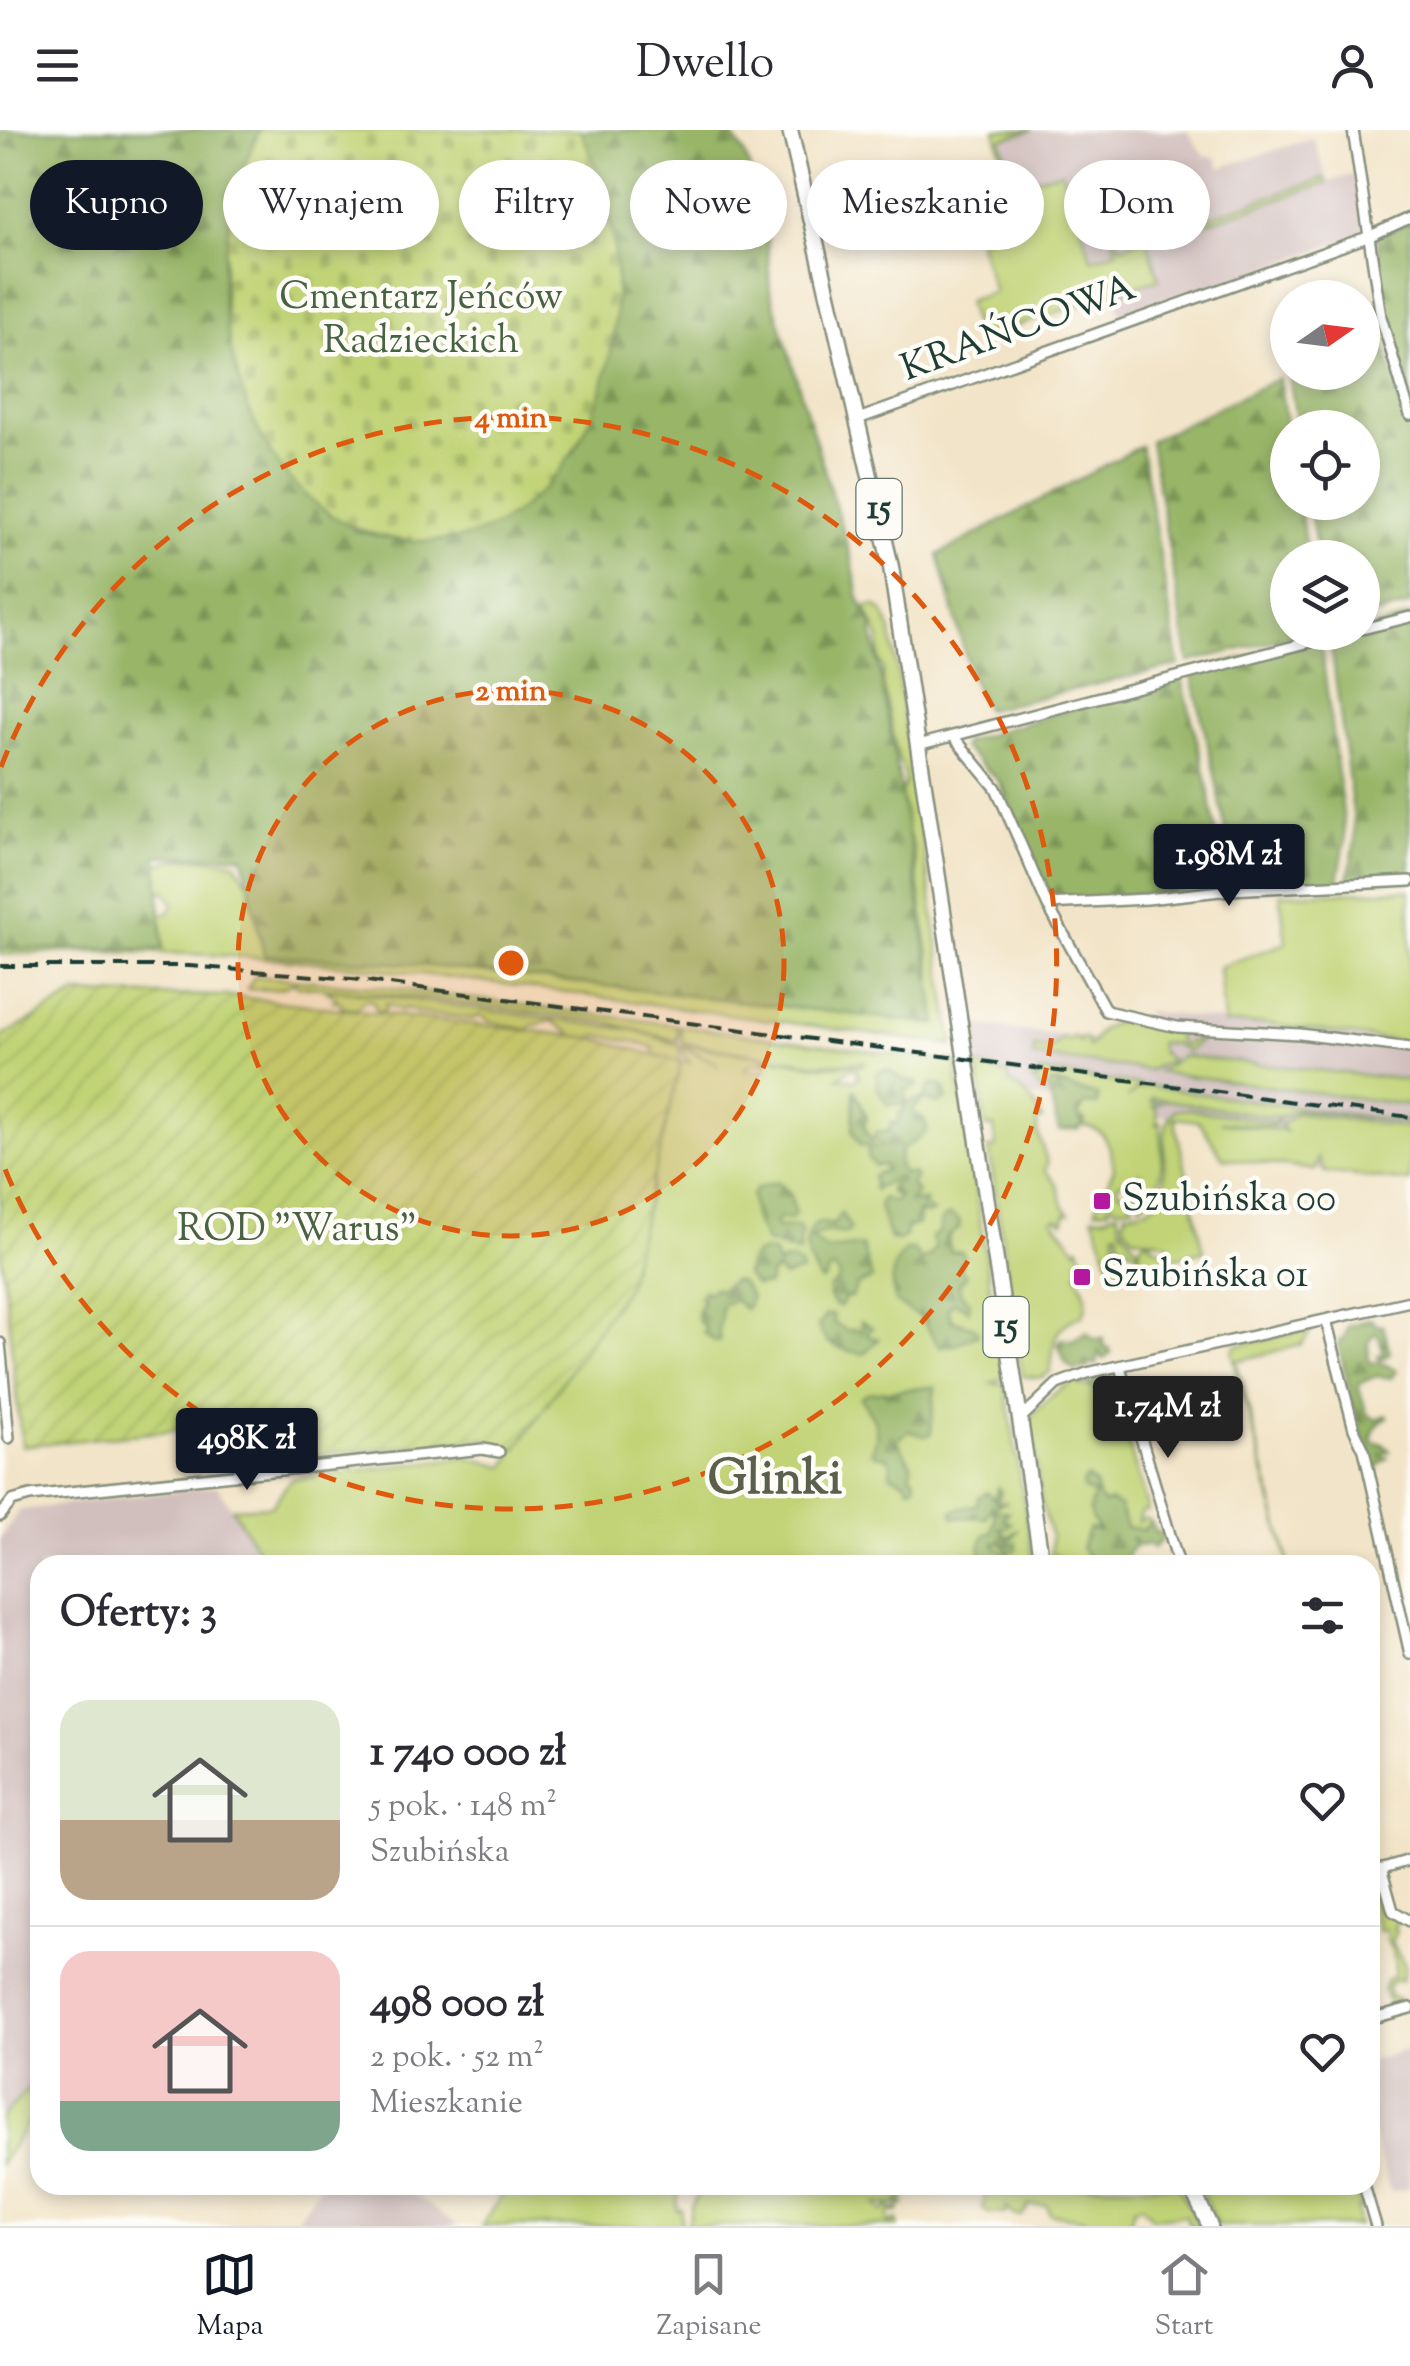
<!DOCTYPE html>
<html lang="pl">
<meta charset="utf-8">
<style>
body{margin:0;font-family:"Sorts Mill Goudy",serif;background:#f2f2f3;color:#2b2b33;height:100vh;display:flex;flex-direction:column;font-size:38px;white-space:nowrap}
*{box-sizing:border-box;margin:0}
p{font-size:32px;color:#7c7c81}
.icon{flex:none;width:55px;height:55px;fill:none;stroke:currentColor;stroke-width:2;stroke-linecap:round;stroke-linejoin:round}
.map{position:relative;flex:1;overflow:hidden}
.details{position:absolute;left:30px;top:1425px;width:1350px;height:640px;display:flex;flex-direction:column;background:#fff;border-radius:30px;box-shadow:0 5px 15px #0003}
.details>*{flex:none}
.hud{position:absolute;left:30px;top:30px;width:1350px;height:90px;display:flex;gap:20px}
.needle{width:65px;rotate:76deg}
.tools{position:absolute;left:1270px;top:150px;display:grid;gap:20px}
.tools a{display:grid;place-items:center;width:110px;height:110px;border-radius:50%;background:#fff;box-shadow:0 5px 15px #0003;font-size:50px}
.price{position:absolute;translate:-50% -85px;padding:0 22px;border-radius:10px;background:#111827;color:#fff;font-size:32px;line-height:65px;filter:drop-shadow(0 2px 5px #0008)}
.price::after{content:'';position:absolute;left:50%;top:60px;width:30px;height:22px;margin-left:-15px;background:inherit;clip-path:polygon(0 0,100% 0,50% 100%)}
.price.current{background:#222;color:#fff}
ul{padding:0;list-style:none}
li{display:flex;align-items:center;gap:30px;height:250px;padding:0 30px}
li+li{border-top:2px solid #e1e1e2}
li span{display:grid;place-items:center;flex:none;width:280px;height:200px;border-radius:30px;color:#555}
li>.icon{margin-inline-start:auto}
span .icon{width:120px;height:120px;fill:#fffc;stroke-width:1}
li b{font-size:42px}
h2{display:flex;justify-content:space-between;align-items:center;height:120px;padding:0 30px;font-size:42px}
.chip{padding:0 35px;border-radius:45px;background:#fff;box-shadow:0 5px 15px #0003;font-size:35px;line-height:90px}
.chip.current{background:#111827;color:#fff}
header{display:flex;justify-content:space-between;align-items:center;height:130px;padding:0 30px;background:#fff;font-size:45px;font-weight:600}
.menu{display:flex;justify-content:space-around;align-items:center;height:140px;border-top:2px solid #e1e1e2;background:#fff;font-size:28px;color:#7c7c81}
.menu a{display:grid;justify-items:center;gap:5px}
.menu .current{color:#111827}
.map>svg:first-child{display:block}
.industrial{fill:#d1bfbd}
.grass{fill:#c1d376;stroke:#708855;stroke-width:2.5}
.forest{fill:url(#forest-firs);stroke:#5c794e;stroke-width:2.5}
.cemetery{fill:url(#cemetery-stones);stroke:#708855;stroke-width:2.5}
.garden{fill:url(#garden-furrows);stroke:#708855;stroke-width:2.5}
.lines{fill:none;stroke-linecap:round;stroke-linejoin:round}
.street-casing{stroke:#88907e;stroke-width:14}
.primary-casing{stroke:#88907e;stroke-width:19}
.street{stroke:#fff;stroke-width:9}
.primary{stroke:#fff;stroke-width:14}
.rail{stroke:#1f3d34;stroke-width:4;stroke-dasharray:15 8;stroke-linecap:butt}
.ring{fill:none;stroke:#de580e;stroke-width:5;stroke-dasharray:18 12}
.poi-dot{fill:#b5179e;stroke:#fdfcf7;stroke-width:4}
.labels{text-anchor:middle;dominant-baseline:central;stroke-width:9;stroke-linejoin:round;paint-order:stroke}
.shield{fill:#fdfcf7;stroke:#62766e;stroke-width:2.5}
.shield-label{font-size:35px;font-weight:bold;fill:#1f3d34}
.park-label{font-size:38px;fill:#486244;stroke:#fdfcf7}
.street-label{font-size:38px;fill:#1f3d34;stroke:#fdfcf7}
.poi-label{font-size:38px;fill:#1f3d34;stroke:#fdfcf7;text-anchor:start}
.district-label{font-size:48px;font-weight:bold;fill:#5b604e;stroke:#fdfcf7}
.centre{fill:#de580e;stroke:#fdfcf7;stroke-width:5}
.ring-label{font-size:30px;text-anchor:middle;font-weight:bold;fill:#de580e;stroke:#fdfcf7;stroke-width:9;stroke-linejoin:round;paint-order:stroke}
</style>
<header><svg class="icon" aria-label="menu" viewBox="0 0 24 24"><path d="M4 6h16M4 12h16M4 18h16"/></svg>Dwello<svg class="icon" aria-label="person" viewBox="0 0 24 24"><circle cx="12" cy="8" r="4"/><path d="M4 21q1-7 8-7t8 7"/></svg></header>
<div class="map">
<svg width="1410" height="2096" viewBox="0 0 1410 2096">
<defs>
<pattern id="forest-firs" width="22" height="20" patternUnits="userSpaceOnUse" patternTransform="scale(2.5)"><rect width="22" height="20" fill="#98b567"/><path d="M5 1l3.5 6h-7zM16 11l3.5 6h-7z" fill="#7b9456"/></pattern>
<pattern id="cemetery-stones" width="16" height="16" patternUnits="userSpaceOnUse" patternTransform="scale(2.5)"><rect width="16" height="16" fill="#c1d376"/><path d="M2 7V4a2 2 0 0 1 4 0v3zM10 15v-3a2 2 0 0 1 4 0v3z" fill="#a5b667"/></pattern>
<pattern id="garden-furrows" width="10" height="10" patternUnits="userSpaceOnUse" patternTransform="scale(2.5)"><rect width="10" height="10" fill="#c1d376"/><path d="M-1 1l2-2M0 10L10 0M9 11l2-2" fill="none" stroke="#a5b667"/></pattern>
</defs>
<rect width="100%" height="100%" fill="#fdfcf7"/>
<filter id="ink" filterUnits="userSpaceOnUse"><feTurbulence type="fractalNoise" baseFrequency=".01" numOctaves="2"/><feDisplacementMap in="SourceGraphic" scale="20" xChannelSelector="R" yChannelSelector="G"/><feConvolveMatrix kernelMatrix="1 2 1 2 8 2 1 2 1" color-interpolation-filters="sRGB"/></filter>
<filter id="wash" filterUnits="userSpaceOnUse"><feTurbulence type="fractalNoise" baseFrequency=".0048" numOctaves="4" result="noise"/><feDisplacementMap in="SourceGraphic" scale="40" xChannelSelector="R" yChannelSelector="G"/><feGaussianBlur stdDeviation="2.25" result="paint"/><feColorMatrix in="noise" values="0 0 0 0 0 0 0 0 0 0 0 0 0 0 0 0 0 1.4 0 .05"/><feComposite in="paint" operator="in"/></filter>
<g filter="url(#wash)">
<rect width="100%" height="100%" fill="#f2e4c8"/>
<!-- industrial -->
<path class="industrial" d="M1033 0H1186L1205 26 1216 28 1220 38 1313 8 1328 52 1354 44 1363 98 1359 105 1198 164 1189 160 1151 173 1141 184 1123 191 1114 164 1159 148 997 162 978 110 1020 97 997 10Z
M1145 881 1410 915V1052L1223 1028 1199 991 980 960 971 894 1163 919Z
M217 1356 268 1435H40V1950L0 2008V1409L20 1380Z
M1410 1919V2058L1390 2062 1370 1995V1931Z
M320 2055H400L459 2096H292Z"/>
<!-- grass -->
<path class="grass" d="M995 0H1033L1001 9 1013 54 1062 42 1092 129 1117 121 1103 80 1090 84 1081 44 1084 39 1093 37 1120 117 1325 48 1327 53 1148 112 1159 149 977 209 967 171 994 162 978 110 1020 97Z
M876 476 884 483 891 501 953 915C828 897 702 881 576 864 386 838 192 813 0 825V794L168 783 174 774 166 762 150 759 152 739C173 724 211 728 236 733L246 750 257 757 928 861 932 846 913 715 908 702 902 697 899 671 905 652 904 640 898 629 883 555V538L879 530 880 509 865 477Z
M1410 760V913L1268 894H1224L1219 837 1286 813 1280 764Z
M255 846 393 858 677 895 678 911 606 892 425 868 297 856 295 851C283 862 262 860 247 859Z
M338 860 635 900 679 915 681 932H692L686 929 682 917 719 935 682 915 764 926 763 933 750 934 745 939 767 941V927L822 936 856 934 838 948 856 950 859 947 855 939 865 932 820 934 692 914 682 912 680 896 956 932 1004 1247 992 1253 1005 1254 1034 1435H267L232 1378 271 1376 291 1349 467 1327 505 1337 512 1326 509 1314 639 1105 681 932 654 924V918C638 911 613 908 596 905L593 908 575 906 552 891 531 896 529 900 490 892 480 885 474 889 420 883 406 878 401 880 386 874 385 881H378L372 871 365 870 357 879 341 876V872L333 871 337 869 327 861Z
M1117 891 1197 901 1179 904 1177 910 1182 916 1193 910 1199 911 1187 922 1174 914 1159 913 1161 922 1171 930 1150 940 1033 926 1034 917 1051 919 1062 908 1070 910 1073 906 1080 912 1081 908H1085L1089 917 1102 899Z
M1182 926 1410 950V975L1158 942Z
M977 935 1008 945 1010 954C1024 959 1037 975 1042 990L1037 989V1002L1048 1034 1045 1040 1057 1054 1063 1075 1069 1083 1065 1084 1064 1092 1057 1088 1053 1090 1077 1119 1079 1116 1083 1128 1078 1130 1081 1141 1077 1143C1083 1159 1091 1167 1083 1185 1048 1198 1056 1212 1050 1242L1040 1248 1022 1246 989 1019 996 1017 994 997H986Z
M1040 942 1140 955 1128 968 1136 960 1148 956 1410 993 1295 980 1281 987 1266 986 1152 968 1151 972 1161 973 1153 977 1157 980 1158 992 1155 995 1161 992C1160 1021 1170 1059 1140 1075V1068L1130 1062 1126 1050 1142 1042 1118 1054 1119 1061 1127 1064 1133 1076 1115 1077 1112 1073 1108 1075 1110 1079 1095 1080 1114 1039C1111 1017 1107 998 1083 996L1085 991 1078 986 1090 964 1055 953 1049 954 1048 959H1040L1031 949 1039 950Z
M1190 979 1271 992 1279 991 1273 996 1220 992 1285 1001 1280 996 1296 983 1410 998V1052L1324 1042 1318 1028 1315 1040 1223 1028 1199 991 1174 988 1204 1121 1113 1144 1093 1086 1104 1087 1118 1081 1121 1097 1139 1120 1137 1123 1118 1111 1119 1102 1115 1101V1115L1121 1120 1123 1136 1135 1130 1139 1132 1140 1115 1147 1109 1155 1117 1169 1122 1170 1114C1158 1108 1148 1109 1134 1107L1125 1097 1123 1089 1127 1085 1125 1081C1193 1084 1146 1007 1175 980Z
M1312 1199 1301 1215 1236 1231 1289 1435 1232 1222 1235 1216Z
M1098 1244 1114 1246 1112 1253 1119 1252 1128 1281 1120 1284 1148 1381H1142L1138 1392 1146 1388 1151 1392 1143 1400 1126 1397 1122 1384 1099 1370 1095 1354 1089 1349 1094 1364C1089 1379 1089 1387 1099 1400L1083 1412 1085 1426 1096 1435H1076L1055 1424 1056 1435H1051V1405L1041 1371 1030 1289C1044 1270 1065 1254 1089 1245L1086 1251 1079 1255 1093 1258 1088 1253 1095 1251 1099 1261 1104 1256 1098 1249Z
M1370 1750 1379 1779 1387 1778 1388 1783 1410 1795 1399 1790 1393 1798 1396 1801 1391 1812 1405 1835 1401 1851 1397 1849 1388 1856 1390 1866 1404 1872 1392 1878 1383 1860 1387 1849 1393 1847C1398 1836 1393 1818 1385 1809L1387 1804 1384 1799 1379 1802 1370 1769Z
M40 1931V1976L0 2034V1989L33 1954 32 1942Z
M508 2055H679L677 2079 681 2078V2096H482Z
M703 2055H836L849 2062 858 2058 901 2066 905 2068 898 2072 905 2073V2075L876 2074 882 2082 888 2076 893 2080 900 2078 899 2082H889L888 2089 889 2093 897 2090 898 2096H687L691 2076Z
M987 2055H1178L1199 2096H1189L1185 2085 1153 2088 1142 2076 1134 2078 1130 2093 1104 2092 1099 2096 1085 2095 1084 2089 1050 2084 1047 2075H1029L1022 2086 1014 2085 1006 2077 1005 2084 988 2083 983 2079Z
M1198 2055H1347L1355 2058 1361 2079 1357 2078 1358 2096H1218Z"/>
<!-- forest -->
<path class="forest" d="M0 0H260L233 73 223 134V175L242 261 355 401 403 411H441L573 324 591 287 614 204 616 136 607 71 580 0H729L744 23 755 52 767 104 770 161 852 431 859 468 871 492 912 725 937 894 411 834 264 825 243 726H157L163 819H0Z
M1410 92V266L1386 185 1377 105Z
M1381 204 1410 307V475L1363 488 1362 428 1318 427 1309 373 1362 372V298L1297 297 1289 244 1362 242 1363 212Z
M1279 248 1287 300 1288 372 1299 373 1307 427 1288 428V502L1305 503 1189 532 1150 311Z
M1141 316 1179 535 986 580 973 553 938 425Z
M1410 486V750H1348L1355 711 1353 682 1330 507 1362 502Z
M1320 509 1343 683 1345 711 1338 751 1236 757 1215 645 1191 542Z
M1181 545 1206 647 1226 757 1087 769 1060 767 1046 759 998 650 962 617 964 612Z
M886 939 904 950 917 952 918 956 905 960 906 973 924 968 930 956 935 954 945 958 947 969 938 974 924 969 913 980 915 986 922 987C937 1006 913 1009 901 1020L899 1035 904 1044 913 1043 916 1047 911 1054 917 1062 910 1072 926 1071 922 1075 933 1082 928 1085 919 1082 918 1094 906 1098 905 1106 899 1111 890 1109 879 1076 882 1068 894 1072 897 1069V1065L890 1063V1057L900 1050 897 1047 874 1060 873 1046 886 1039 883 1035 875 1036 868 1028V1017L860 1015 853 1002 854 958 867 987 864 995 874 1018 882 1016 873 1007 877 1001 889 1002 891 992 896 994 899 991V984L905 978 904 974H887L878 959 877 943Z
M1051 953 1098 966 1097 975 1085 974 1078 981V986L1085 991 1079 999 1059 1001 1048 959Z
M777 1052 790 1064 795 1085 790 1089H777L776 1094 778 1098 797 1097 801 1100 799 1123 766 1112 754 1087 752 1065 757 1058Z
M841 1083 850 1098 847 1104 826 1101 811 1108 826 1120 862 1116 872 1149 856 1156 853 1166 845 1168 841 1176H835L829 1167V1158L838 1152 839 1145 834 1139 829 1140 824 1150 820 1151C808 1132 798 1109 818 1092L833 1095Z
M950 1085 960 1091 959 1098 948 1107 950 1121 962 1122 964 1126 959 1136 966 1146 959 1154 961 1164 970 1172 968 1180 955 1172 948 1178 951 1190 974 1197 978 1204 955 1215 939 1216 921 1188 895 1172C892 1149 889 1137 906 1120H913L922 1130 930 1126 935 1118 932 1107 939 1103 942 1089Z
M767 1121 774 1124 778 1136 783 1131 792 1130 800 1135 802 1141 784 1147 776 1140 770 1146 768 1155 756 1156 746 1145C748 1130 751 1123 767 1121Z
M733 1150 741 1152 751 1167 745 1179 734 1170 721 1175C723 1189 716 1198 720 1211L716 1212 703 1202 706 1198 699 1192 697 1183 703 1169 700 1166 704 1159 707 1163 714 1158 720 1160Z
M826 1185H833L834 1193 848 1201 855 1199 862 1202 861 1192 872 1198 867 1203 870 1207 879 1209 863 1224C842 1220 825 1217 818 1196Z
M1370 1189 1377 1196 1383 1195 1390 1223 1380 1231 1378 1226 1384 1223 1378 1204H1374L1368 1213 1369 1232 1384 1234 1397 1241 1391 1248 1376 1246 1358 1255 1367 1284 1376 1290 1387 1285 1388 1288C1378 1293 1370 1300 1373 1313L1383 1314 1390 1321 1381 1325 1388 1328 1379 1335 1375 1348 1368 1317 1359 1298 1338 1213 1345 1207 1348 1196Z
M1086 1202 1095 1210 1103 1209 1104 1217 1109 1218 1111 1223 1104 1229 1099 1222 1097 1235 1090 1233 1088 1238 1076 1241 1066 1234 1058 1214 1062 1209 1074 1211Z
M935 1257 931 1304 925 1306 908 1301 897 1311 911 1333V1345L915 1349 916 1355 909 1358 907 1352 890 1344 891 1333 887 1327 871 1323 877 1306 874 1289 860 1268 868 1263Z
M1085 1349 1095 1354 1096 1364 1104 1374 1110 1371 1119 1376 1126 1397 1143 1400 1151 1392 1155 1403 1163 1402 1165 1407 1154 1418 1148 1414 1140 1416 1131 1407 1136 1417 1131 1419 1123 1435H1096L1081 1418 1089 1398 1099 1400C1087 1385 1088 1381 1094 1364L1084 1360 1082 1355Z
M998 1357 1001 1362 997 1372H1007L999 1374 995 1380 1008 1382 1003 1390 1011 1393 1006 1398H999L1008 1407 1018 1400 1009 1412 1011 1415 1016 1412 1017 1420 1009 1422 1001 1413 994 1412 996 1417 1015 1429 1017 1435H985C978 1425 980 1414 985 1404L991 1403 995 1388 992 1376 986 1388 954 1387 953 1381 977 1374 978 1367 987 1362 994 1369Z"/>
<!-- cemetery -->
<path class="cemetery" d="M260 0H580C644 127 629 325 491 398 473 408 445 411 425 411 325 411 266 340 239 251 213 167 221 78 260 0Z"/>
<!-- garden -->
<path class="garden" d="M77 864 230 866 593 908 681 932 627 1156 516 1320 483 1309 227 1333 192 1340 188 1299 22 1316 0 1112V908Z"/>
</g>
<g filter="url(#ink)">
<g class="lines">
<defs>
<path id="street" d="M1353 0 1381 187 1410 285
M858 289 1370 106 1410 88
M1362 499 1410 487
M953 606 996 658 1047 774 1106 881 1177 897 1300 904 1410 918
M918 615 1348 502
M1047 774 1147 769 1230 760 1410 751
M1326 1190 1354 1299 1364 1320 1410 1524
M0 1213 9 1308
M1120 1237 1179 1435
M1020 1289 1057 1254 1087 1243 1410 1171
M0 1386 12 1371 30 1366 483 1319 499 1322
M1381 1738 1393 1781 1410 1791
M1370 1742 1410 1730
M1370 1889 1410 1878
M1364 2055 1376 2096"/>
<path id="primary" d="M790 0 891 437 1042 1435
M1190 2055 1210 2096"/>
</defs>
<!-- street casing -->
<use href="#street" class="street-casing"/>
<!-- primary casing -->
<use href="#primary" class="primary-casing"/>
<!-- street -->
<use href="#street" class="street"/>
<!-- primary -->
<use href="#primary" class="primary"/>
<!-- rail -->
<path class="rail" d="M0 836H189L352 849 1410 987"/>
</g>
</g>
<!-- distance rings -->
<circle cx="511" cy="833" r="273" fill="#de580e" fill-opacity=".12"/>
<g class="ring">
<circle cx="511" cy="833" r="273"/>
<path d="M1 637A546 546 0 1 1 1 1029"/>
</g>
<!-- markers -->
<g class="poi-dot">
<rect x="1092" y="1061" width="20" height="20" rx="5"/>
<rect x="1072" y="1137" width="20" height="20" rx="5"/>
</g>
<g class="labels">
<!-- shield labels -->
<g class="shield">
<rect x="856.5" y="349" width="45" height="60" rx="8"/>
<rect x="983.5" y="1167" width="45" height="60" rx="8"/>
</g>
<g class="shield-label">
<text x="879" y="379">15</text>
<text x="1006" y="1197">15</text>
</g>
<!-- park labels -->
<g class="park-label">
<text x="421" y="169">Cmentarz Jeńców<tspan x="421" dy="44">Radzieckich</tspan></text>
<text x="297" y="1101">ROD "Warus"</text>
</g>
<!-- street labels -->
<g class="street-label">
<text transform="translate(1019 200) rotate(-20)">KRAŃCOWA</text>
</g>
<!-- poi labels -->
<g class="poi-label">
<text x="1122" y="1071">Szubińska 00</text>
<text x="1102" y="1147">Szubińska 01</text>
</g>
<!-- district labels -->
<g class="district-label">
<text x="775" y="1351">Glinki</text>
</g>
</g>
<circle cx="511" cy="833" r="15" class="centre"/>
<g class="ring-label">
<text x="511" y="297">4 min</text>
<text x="511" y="570">2 min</text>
</g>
</svg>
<div class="tools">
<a><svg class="needle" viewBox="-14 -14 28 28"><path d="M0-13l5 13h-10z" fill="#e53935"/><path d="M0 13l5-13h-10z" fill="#7c7c81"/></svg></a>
<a><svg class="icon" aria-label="locate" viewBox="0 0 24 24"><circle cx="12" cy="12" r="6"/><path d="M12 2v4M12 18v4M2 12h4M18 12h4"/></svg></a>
<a><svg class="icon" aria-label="layers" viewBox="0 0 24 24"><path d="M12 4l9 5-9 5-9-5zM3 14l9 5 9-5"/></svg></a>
</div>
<b class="price" style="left:1229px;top:779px">1.98M zł</b>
<b class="price current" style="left:1168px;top:1331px">1.74M zł</b>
<b class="price" style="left:247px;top:1363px">498K zł</b>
<div class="hud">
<a class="chip current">Kupno</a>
<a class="chip">Wynajem</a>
<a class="chip">Filtry</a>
<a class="chip">Nowe</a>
<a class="chip">Mieszkanie</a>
<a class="chip">Dom</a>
</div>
<section class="details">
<h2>Oferty: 3<svg class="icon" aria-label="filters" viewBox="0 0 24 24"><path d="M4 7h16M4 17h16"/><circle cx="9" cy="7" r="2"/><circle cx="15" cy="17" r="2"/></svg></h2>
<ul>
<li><span style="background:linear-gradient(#dfe7d0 60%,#b9a48a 0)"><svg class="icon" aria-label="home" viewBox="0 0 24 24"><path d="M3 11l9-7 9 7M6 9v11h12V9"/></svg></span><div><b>1 740 000 zł</b><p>5 pok. · 148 m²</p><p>Szubińska</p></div><svg class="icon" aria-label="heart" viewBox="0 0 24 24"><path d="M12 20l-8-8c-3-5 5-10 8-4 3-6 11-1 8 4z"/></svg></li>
<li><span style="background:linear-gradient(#f6c9c9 75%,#7fa58c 0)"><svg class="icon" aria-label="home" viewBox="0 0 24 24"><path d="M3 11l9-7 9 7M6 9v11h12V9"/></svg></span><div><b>498 000 zł</b><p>2 pok. · 52 m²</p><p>Mieszkanie</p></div><svg class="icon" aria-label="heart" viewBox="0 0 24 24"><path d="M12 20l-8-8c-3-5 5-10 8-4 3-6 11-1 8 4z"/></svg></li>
</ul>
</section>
</div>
<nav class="menu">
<a class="current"><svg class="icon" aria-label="map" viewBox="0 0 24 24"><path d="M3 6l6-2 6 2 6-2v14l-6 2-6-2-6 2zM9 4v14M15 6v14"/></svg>Mapa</a>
<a><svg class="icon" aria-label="saved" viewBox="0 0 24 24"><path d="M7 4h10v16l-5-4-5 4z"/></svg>Zapisane</a>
<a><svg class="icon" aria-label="home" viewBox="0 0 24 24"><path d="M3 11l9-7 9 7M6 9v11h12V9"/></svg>Start</a>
</nav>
